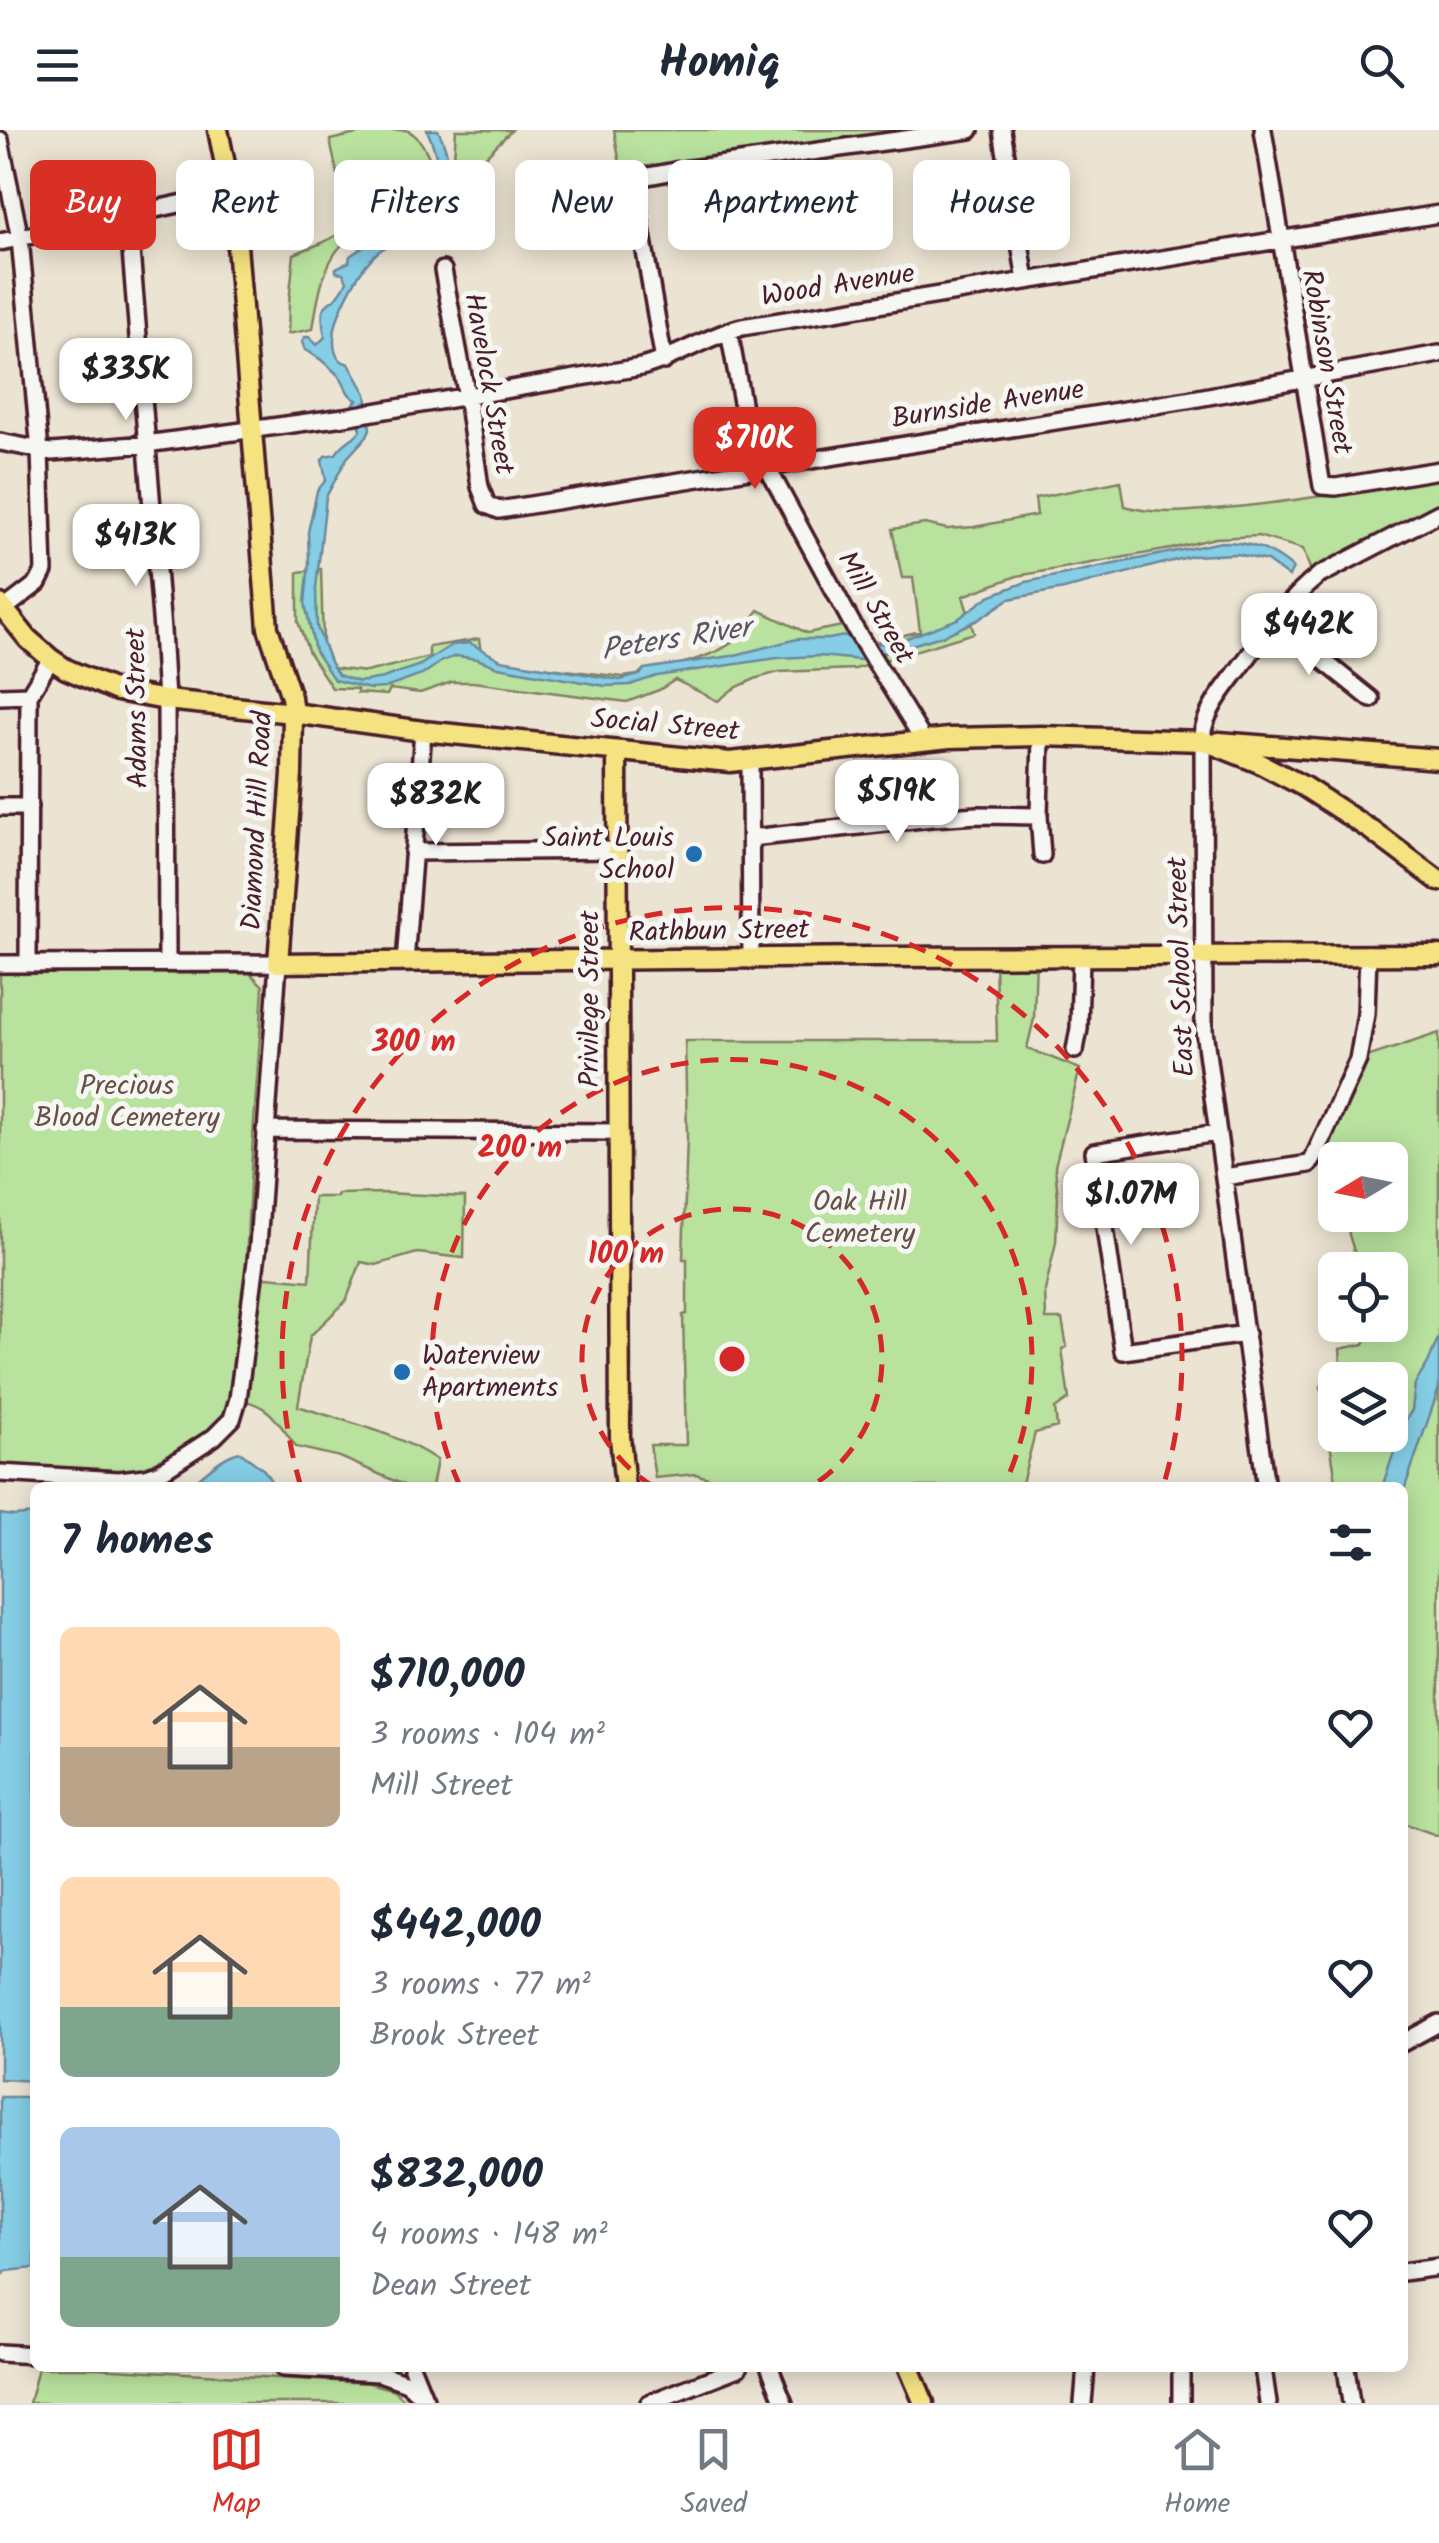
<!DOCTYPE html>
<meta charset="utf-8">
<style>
body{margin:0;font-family:Kalam,sans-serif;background:#f2f2f3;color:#1f2937;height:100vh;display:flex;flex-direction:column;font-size:38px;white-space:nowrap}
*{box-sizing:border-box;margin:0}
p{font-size:32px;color:#747a83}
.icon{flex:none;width:55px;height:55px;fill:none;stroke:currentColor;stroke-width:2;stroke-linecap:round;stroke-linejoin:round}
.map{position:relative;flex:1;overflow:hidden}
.panel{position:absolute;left:30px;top:1352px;width:1378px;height:890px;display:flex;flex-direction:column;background:#fff;border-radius:15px;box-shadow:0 5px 25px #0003}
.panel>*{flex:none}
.top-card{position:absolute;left:30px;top:30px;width:1380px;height:90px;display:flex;gap:20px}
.needle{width:65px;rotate:260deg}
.controls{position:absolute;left:1318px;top:1012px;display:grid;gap:20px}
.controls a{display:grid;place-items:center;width:90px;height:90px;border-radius:15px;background:#fff;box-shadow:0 5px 25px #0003;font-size:50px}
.price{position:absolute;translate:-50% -85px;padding:0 22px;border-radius:20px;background:#fff;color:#222;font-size:32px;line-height:65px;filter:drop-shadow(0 2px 5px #0008)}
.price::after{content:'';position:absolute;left:50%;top:60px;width:30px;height:22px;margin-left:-15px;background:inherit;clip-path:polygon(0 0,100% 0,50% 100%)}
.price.on{background:#d93025;color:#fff}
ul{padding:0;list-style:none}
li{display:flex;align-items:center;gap:30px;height:250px;padding:0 30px}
li span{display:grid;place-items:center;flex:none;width:280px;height:200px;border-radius:15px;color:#555}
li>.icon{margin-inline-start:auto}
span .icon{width:120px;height:120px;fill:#fffc;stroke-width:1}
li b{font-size:42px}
h2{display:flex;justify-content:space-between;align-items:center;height:120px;padding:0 30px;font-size:42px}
.tag{padding:0 35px;border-radius:15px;background:#fff;box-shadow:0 5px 25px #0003;font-size:35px;line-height:90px}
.tag.on{background:#d93025;color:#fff}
header{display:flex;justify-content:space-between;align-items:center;height:130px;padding:0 30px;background:#fff;font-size:45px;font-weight:700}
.tab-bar{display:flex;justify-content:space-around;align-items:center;height:140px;border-top:2px solid #e0e1e3;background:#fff;font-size:28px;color:#747a83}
.tab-bar a{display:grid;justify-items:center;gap:5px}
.tab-bar .on{color:#d93025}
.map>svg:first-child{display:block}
.green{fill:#b9e29e;stroke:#828064;stroke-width:2.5}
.water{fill:#85cee6;stroke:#6d889b;stroke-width:2.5}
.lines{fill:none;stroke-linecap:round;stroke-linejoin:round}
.minor-casing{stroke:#4a1f2b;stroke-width:22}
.major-casing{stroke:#4a1f2b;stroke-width:25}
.minor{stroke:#f6f6f2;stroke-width:15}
.major{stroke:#f5e382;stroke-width:18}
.ring{fill:none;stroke:#d62828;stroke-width:5;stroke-dasharray:18 12}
.poi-dot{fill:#1f6fb2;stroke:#f6f6f2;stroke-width:4}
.labels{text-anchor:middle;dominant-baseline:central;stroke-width:10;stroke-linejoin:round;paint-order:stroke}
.street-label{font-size:28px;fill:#4a1f2b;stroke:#f6f6f2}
.poi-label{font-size:28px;fill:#4a1f2b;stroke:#f6f6f2;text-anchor:end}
.park-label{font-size:28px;fill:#665048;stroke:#f6f6f2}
.water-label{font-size:30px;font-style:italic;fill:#5c5463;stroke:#f6f6f2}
.centre{fill:#d62828;stroke:#f6f6f2;stroke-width:5}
.ring-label{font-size:30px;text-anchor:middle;font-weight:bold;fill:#d62828;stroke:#f6f6f2;stroke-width:10;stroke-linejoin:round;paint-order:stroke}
</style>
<header><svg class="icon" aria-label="menu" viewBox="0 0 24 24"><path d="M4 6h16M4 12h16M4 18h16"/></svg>Homiq<svg class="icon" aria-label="search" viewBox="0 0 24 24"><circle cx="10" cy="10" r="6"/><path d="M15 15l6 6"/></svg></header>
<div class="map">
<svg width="1439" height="2273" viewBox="0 0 1439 2273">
<rect width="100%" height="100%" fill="#ece4d3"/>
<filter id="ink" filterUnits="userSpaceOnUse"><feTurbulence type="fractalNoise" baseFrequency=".01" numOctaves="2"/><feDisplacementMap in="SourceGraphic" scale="20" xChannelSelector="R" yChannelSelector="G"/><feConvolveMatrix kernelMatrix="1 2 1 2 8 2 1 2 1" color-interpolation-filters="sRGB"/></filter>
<g filter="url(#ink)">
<!-- green -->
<path class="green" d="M374 0C383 0 397 0 406 0 428 7 446 62 426 76 420 80 410 82 403 82 384 92 355 101 340 117 322 137 317 173 313 199L288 204 289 172 294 124 322 113 346 100 345 81 330 10Z
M456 0H512L486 26 458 38 454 28Z
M614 0H955L627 50 621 40Z
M1439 346V382L1313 447 1303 419 1258 406 1215 408 1171 419 1017 446 963 466 974 503 855 539 779 542 757 548 733 559 718 571 675 550 659 560 627 572 473 552H452L420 563 390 559 387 565 357 563V559L332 558 309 523 298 492V442L321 439 323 513 332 538 366 542 429 527V517L479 509 481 523 500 532 623 547 638 545 643 540C663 541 719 525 733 511 743 502 751 490 759 480L807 503 853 494 868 514 920 501 913 448H902L892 399 925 394 947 399 974 397 1037 385 1035 368 1121 351 1125 376C1157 386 1192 381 1225 378 1297 372 1368 358 1439 346Z
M1036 828 1034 889 1027 918 1080 939 1055 1036 1058 1068 1056 1112 1045 1161 1046 1189H1062L1067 1217 1062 1219 1069 1269 1055 1279 1057 1297 1035 1303 1021 1357H724L723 1353 696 1344 655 1348 650 1315H686L683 1185 687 1184V1129H683L687 1006 685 911H997L995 830Z
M250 843 263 856C258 953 248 1049 246 1145L310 1151 314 1067H337L338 1064 384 1063 465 1067 464 1128 417 1123 376 1135 361 1132 346 1171 310 1206 298 1276C345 1292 394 1301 437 1330L432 1357H405L404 1355 340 1327 296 1317C276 1289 269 1273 232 1268L219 1291 205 1303 138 1342 0 1334V844Z
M1439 903V1706L1403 1693 1402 1358 1337 1357 1321 1256 1335 1254V1305H1390V1250H1342L1340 1219 1364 1214 1371 1195H1390V1140H1360L1349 1105 1347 1085H1390V1030H1335V1036H1318L1358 930Z
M38 2238H96L369 2253 394 2260 408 2273H29Z"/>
<!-- water -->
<path class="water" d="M427 0H438C451 25 456 65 439 90 425 109 395 108 378 122 359 138 333 186 334 211 334 223 337 231 349 234L366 264 370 299 367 306 347 328 326 367 316 458 317 497 330 532 338 545 359 552 383 548 420 535 452 515 470 513 501 530 620 550 640 545 644 539 731 526 797 509H829L849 505 876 514 899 511 958 489 989 466 1026 452 1221 412C1250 412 1271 419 1293 438L1289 447 1267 431 1237 424 1192 426 1064 459 1009 469 978 490 945 505 861 530 819 526 777 528 657 546 630 555 605 556 498 537 477 529 456 526 442 531 422 545 385 558 370 559 334 550 315 521 305 473 309 433 308 402 317 361 326 350 322 330 325 326 336 324C343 311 356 309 361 299L352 275 357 270C345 265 347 255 338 245 328 235 318 226 305 220L302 212 305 207H309L317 215 325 207C316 161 333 184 347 151L343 143 336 142V138L349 132 350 126 369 113 384 109 402 95 422 94 432 88C441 53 442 33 427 0Z
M1439 1206V1258L1403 1363 1402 1358 1382 1357 1404 1293 1412 1280 1415 1254 1428 1233Z
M240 1322 264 1340 275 1357H187C204 1346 220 1326 240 1322Z
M0 1384 14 1386 35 1384V1951L0 1949Z
M0 1967H35V2138L7 2141 0 2146Z"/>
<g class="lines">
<defs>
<path id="minor" d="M1002 0 1026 151
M1263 0 1322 356 1336 357 1439 340
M0 10 20 109 40 321 44 441 38 453 4 479
M128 84 162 500 166 570 167 833
M0 112 231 63
M443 140 467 267 480 357 487 375 499 380 1187 270 1439 224
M729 201 747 300 855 499 924 611
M664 231 639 87 636 58 637 51 643 47 675 41 970 0
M0 312 52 322 146 314 344 287 641 237C676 228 707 206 742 197L1439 84
M1274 491 1371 569
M0 566 29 565
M1041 606 1039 686 1042 725
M750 632 751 830
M0 677H29
M751 708 931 688 978 685 1039 686
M413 722 617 720
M405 832 423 601
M0 834 278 833 258 1116 238 1269 232 1289 214 1307 160 1342 145 1347 119 1350 0 1343
M28 834 29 565 51 529
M1075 920 1079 899 1081 827
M265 1000 619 1002
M1217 1003 1094 1022 1123 1221 1246 1204
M1224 1047 1309 1034 1312 1031 1358 930 1366 884 1368 824
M1266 1358 1204 900 1203 600C1210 573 1229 553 1245 531 1267 501 1288 470 1318 446L1439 383
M1402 1913 1439 1893
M1402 2142 1439 2137
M0 2223 35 2225
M283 2238 379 2243 407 2253 425 2269
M412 2238 423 2265
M770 2238 784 2273
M1181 2238V2273
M1263 2238 1268 2273
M1346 2238 1351 2273
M649 2273 738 2238
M1083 2273 1086 2238"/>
<path id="major" d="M218 0 234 78 268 498 291 567 293 583 292 644 278 833 872 827 1439 825
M0 474 28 509 51 529 66 539 117 561 166 570 293 583 423 601 730 632 949 608 1041 606 1204 611 1259 633 1303 656 1371 700 1439 751
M1219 612 1439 629
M617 621 620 1307 625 1358
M909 2238 924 2273"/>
</defs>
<!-- minor casing -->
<use href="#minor" class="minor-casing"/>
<!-- major casing -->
<use href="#major" class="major-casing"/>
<!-- minor -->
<use href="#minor" class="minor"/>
<!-- major -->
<use href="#major" class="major"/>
</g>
</g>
<!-- distance rings -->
<g class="ring">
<path d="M654 1357A150 150 0 1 1 810 1357"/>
<path d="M460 1356A300 300 0 1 1 1004 1356"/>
<path d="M301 1357A450 450 0 1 1 1163 1357"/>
</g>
<!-- markers -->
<g class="poi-dot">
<circle cx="694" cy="724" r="10"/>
<circle cx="402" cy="1242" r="10"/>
</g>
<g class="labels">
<!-- street labels -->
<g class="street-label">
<text transform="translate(838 156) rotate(-9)">Wood Avenue</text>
<text transform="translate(1326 232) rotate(80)">Robinson Street</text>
<text transform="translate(488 254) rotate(80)">Havelock Street</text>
<text transform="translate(988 275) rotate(-9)">Burnside Avenue</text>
<text transform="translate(875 478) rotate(60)">Mill Street</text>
<text transform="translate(138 578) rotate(-91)">Adams Street</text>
<text transform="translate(665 596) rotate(5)">Social Street</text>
<text transform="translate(258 691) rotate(-87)">Diamond Hill Road</text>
<text transform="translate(719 802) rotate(-1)">Rathbun Street</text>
<text transform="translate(1182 837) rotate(-92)">East School Street</text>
<text transform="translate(590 869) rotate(-90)">Privilege Street</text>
</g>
<!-- poi labels -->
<g class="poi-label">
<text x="674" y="708">Saint Louis<tspan x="674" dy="32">School</tspan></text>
<text x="422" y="1226" text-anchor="start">Waterview<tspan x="422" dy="32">Apartments</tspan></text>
</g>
<!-- park labels -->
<g class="park-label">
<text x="127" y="956">Precious<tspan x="127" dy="32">Blood Cemetery</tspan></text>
<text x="860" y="1072">Oak Hill<tspan x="860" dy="32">Cemetery</tspan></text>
</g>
<!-- water labels -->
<g class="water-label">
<text transform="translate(676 510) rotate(-9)">Peters River</text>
</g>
</g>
<circle cx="732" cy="1229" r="15" class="centre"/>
<g class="ring-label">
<text x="414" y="921">300 m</text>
<text x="520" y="1027">200 m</text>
<text x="626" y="1133">100 m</text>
</g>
</svg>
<div class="controls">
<a><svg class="needle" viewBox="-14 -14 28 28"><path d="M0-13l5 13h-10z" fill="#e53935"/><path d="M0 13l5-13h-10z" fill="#747a83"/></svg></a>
<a><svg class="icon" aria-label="locate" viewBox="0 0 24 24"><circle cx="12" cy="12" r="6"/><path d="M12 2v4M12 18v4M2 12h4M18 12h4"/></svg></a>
<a><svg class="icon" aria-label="layers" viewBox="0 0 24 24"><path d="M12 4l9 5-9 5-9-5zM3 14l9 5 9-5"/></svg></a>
</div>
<b class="price" style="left:126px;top:293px">$335K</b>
<b class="price on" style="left:755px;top:362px">$710K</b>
<b class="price" style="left:136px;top:459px">$413K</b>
<b class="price" style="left:1309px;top:548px">$442K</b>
<b class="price" style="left:897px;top:715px">$519K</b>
<b class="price" style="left:436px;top:718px">$832K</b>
<b class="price" style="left:1131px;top:1118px">$1.07M</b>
<div class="top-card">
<a class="tag on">Buy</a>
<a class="tag">Rent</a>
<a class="tag">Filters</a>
<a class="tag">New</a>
<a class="tag">Apartment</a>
<a class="tag">House</a>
</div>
<section class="panel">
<h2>7 homes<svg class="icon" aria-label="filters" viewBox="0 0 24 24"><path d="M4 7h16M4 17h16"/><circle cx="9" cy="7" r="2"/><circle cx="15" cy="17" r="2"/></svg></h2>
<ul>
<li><span style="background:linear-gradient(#ffd9b3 60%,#b9a48a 0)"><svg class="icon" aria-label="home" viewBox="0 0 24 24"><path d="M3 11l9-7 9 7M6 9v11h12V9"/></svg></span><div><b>$710,000</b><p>3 rooms · 104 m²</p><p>Mill Street</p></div><svg class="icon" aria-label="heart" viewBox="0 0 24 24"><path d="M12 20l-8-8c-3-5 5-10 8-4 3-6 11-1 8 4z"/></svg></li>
<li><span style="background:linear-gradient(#ffd9b3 65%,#7fa58c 0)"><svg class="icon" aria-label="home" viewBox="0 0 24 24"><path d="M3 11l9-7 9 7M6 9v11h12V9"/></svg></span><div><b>$442,000</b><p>3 rooms · 77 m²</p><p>Brook Street</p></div><svg class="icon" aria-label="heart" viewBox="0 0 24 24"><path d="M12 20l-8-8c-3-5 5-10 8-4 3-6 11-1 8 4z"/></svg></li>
<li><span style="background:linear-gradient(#a9c7e8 65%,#7fa58c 0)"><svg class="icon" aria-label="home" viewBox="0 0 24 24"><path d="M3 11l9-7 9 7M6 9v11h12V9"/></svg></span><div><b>$832,000</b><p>4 rooms · 148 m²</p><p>Dean Street</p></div><svg class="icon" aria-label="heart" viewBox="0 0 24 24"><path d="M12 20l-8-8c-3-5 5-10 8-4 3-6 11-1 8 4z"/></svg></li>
</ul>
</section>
</div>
<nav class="tab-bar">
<a class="on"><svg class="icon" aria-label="map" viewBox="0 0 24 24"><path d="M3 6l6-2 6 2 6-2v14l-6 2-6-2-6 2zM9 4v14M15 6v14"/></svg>Map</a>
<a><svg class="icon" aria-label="saved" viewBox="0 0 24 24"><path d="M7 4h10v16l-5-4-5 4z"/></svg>Saved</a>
<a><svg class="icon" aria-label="home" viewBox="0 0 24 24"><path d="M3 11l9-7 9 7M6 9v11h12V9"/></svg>Home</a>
</nav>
